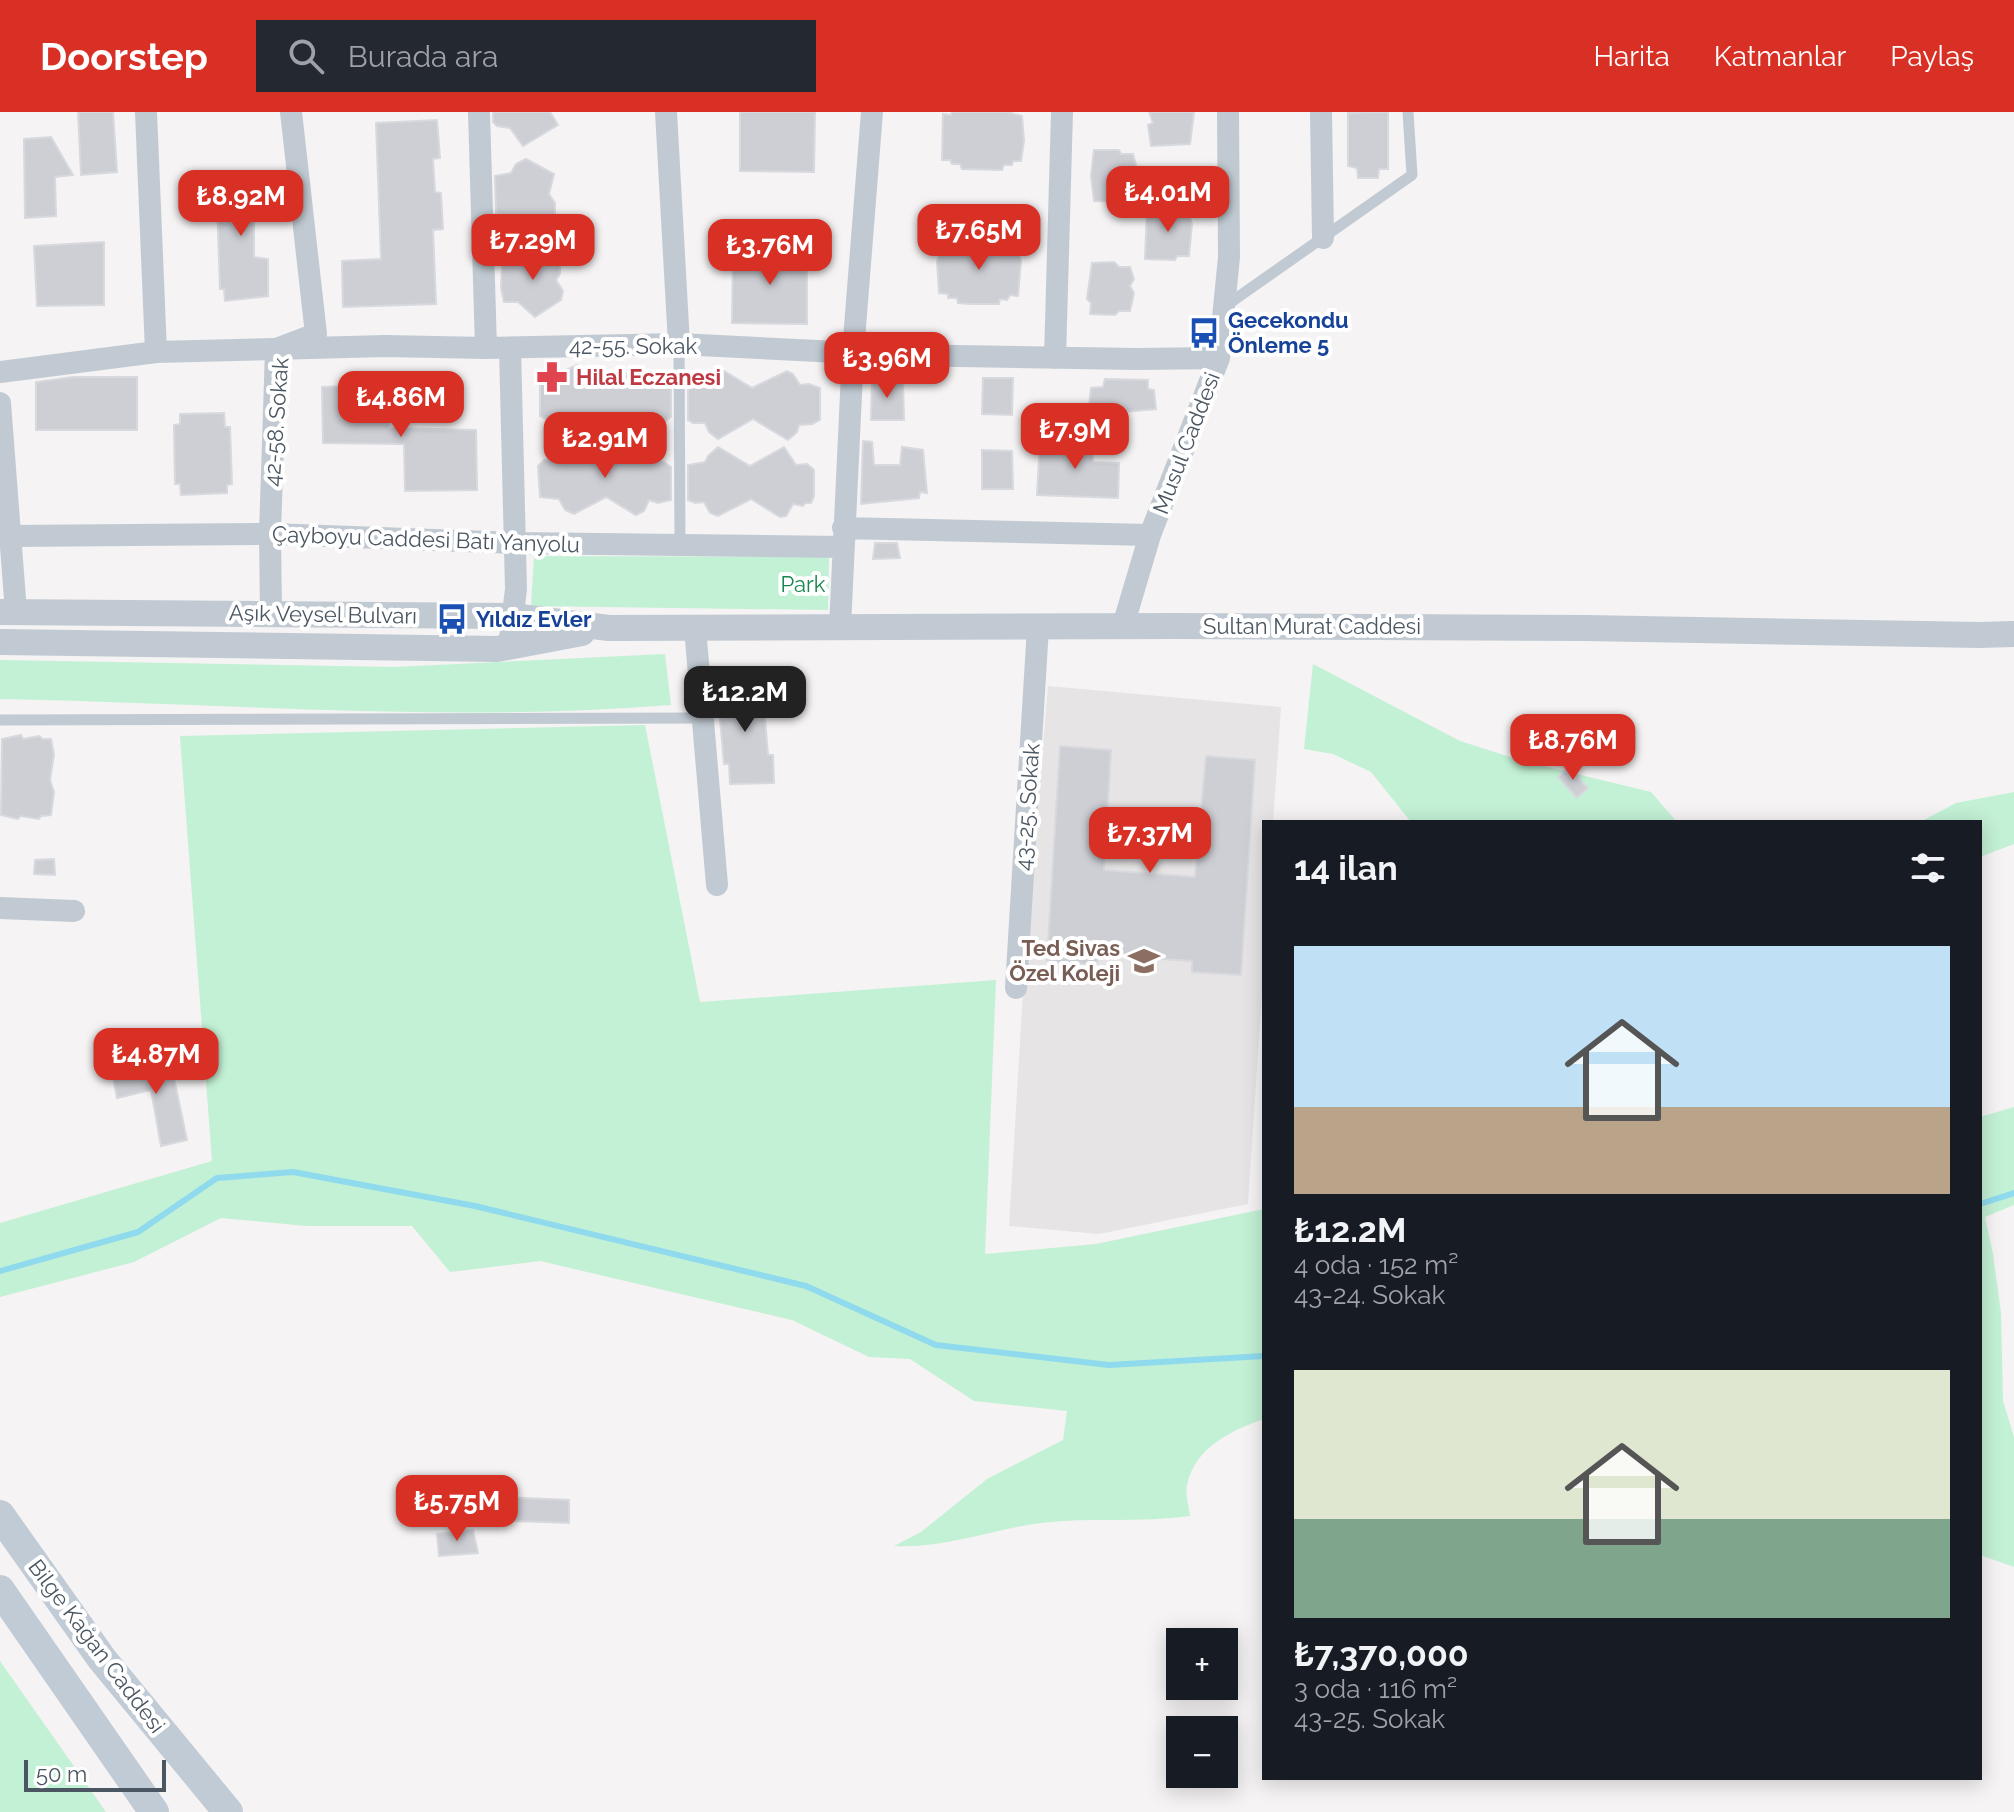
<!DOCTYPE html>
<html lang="tr">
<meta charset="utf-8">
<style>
body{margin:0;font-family:Raleway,sans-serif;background:#242831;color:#f1f3f6;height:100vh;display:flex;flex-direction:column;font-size:30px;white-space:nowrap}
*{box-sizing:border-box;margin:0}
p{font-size:26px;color:#9ea1a6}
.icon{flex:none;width:44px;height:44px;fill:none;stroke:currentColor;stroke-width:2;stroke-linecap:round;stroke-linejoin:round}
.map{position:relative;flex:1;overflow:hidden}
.sheet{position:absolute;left:1262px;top:708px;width:720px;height:960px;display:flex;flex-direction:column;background:#171b24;border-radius:0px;box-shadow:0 4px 20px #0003}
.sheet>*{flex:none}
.fabs{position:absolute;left:1166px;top:1516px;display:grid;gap:16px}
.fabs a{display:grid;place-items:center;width:72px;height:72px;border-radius:0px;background:#171b24;box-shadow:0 4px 20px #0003;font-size:40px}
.scale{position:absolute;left:24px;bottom:20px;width:142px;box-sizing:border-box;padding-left:8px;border:4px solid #4a5661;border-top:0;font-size:22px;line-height:28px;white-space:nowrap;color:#4a5661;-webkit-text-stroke:6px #fff;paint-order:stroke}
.price{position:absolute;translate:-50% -68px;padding:0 18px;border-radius:16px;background:#d93025;color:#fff;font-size:26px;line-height:52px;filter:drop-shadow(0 2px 4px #0008)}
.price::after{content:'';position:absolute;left:50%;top:48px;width:24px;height:18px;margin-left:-12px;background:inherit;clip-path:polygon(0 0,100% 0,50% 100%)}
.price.selected{background:#222;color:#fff}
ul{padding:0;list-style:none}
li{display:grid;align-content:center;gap:16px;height:424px;padding:0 32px}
li span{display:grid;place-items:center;height:248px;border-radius:0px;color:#555}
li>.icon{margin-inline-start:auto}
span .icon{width:144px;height:144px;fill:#fffc;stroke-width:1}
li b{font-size:34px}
h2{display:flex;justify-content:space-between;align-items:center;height:96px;padding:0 32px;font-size:34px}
header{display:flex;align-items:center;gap:48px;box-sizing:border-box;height:112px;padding:0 40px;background:#d93025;color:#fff}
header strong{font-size:38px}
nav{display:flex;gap:44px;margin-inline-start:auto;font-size:28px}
.search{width:560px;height:72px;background:#242831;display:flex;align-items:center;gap:20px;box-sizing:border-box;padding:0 28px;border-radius:0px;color:#9ea1a6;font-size:30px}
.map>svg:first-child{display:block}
.education{fill:#e6e4e5}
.green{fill:#c3f1d5}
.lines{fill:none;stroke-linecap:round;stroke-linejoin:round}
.stream{stroke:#90daee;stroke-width:6}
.building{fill:#cdcfd5;stroke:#d7d9de;stroke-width:2}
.service{stroke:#c1cad2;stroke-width:11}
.minor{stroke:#c1cad2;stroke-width:22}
.tertiary{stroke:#c1cad2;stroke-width:26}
.secondary{stroke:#c1cbd6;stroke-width:30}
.labels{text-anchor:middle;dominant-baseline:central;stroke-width:8;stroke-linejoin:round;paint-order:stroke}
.transit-label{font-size:22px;font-weight:bold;fill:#164399;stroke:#fff;text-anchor:start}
.street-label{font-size:22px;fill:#4a5661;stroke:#fff}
.health-label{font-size:22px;font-weight:bold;fill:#be3a42;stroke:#fff;text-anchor:start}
.park-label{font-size:22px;fill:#17864f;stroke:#fff}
.education-label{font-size:22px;font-weight:bold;fill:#785e54;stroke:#fff;text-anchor:end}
</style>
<header>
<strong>Doorstep</strong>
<div class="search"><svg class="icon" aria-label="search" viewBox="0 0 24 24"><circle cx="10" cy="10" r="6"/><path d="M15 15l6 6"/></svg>Burada ara</div>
<nav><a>Harita</a><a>Katmanlar</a><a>Paylaş</a></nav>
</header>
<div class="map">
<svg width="2014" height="1700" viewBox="0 0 2014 1700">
<rect width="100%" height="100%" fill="#f5f3f3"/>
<!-- education -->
<path class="education" d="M1048 574 1281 595 1273 710H1264V850L1248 1092 1099 1122 1009 1114 1025 847Z"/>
<!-- green -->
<path class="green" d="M534 444 829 445 828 498 531 494Z
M665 542 671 593C448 611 223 591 0 587V548L394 555Z
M1313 552 1460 629 1523 649 1651 680 1677 710H1411L1371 660 1333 642 1304 637Z
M645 613 700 890 996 868 985 1142 1096 1132 1264 1097V1307C1232 1318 1195 1335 1187 1373 1185 1382 1189 1395 1190 1404 1140 1411 1090 1405 1041 1411 992 1417 944 1437 894 1434L921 1420 987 1367 1063 1328 1067 1299 974 1289 910 1247 869 1245 792 1208 540 1149 450 1160 412 1114H306L221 1106 134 1150 0 1185V1111L212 1049 180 624Z
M2014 680V732L1980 745V710H1920L1956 691Z
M2014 995V1093L1985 1105 1993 1142 2001 1201 2003 1289 2014 1325V1455L1980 1443V1005Z
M0 1549 106 1700H0Z"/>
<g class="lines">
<!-- stream -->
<path class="stream" d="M1980 1092 2014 1081
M0 1159 138 1120 217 1066 293 1060 475 1094 806 1174 936 1233 1109 1253 1264 1244"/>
</g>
<!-- building -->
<path class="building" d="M78 0H113L117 60 81 63Z
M493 0H550L558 13 523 34 510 16 497 14 493 10Z
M740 0H815L814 60 740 59Z
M952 0H1007L1022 4 1024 29 1021 49H1013L1012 53H1004L1002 58 962 57 960 52H952L950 48H942L943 2 951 3Z
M1149 0H1194L1190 32 1151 34 1148 13 1153 11Z
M1388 0V57H1379L1378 66H1358L1357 56 1348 54V1Z
M437 8 440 46 433 47 435 80 441 81 443 117 433 118 436 192 343 195 342 149 381 147 376 11Z
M51 25 73 63 55 65 56 104 25 106 24 27Z
M1094 38H1119L1121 42H1133L1136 53 1132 67 1136 68 1133 86H1120L1119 90 1094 89 1091 64Z
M526 47 554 62 549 82 555 91V102L527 120 514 104H502L496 101 495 64 511 61 516 52Z
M256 63 262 66 267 107 254 108V145L268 147V184L225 189 224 177H220L217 90H214L215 67 248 66Z
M1175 95 1177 99H1188L1192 112 1189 144H1177L1175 148 1145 147 1147 96Z
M960 128 1001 129V133L1018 138 1021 149 1018 184 1010 183 1007 188 1000 187 999 192H971L958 191 957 186H948V182L939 181 937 150 941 136 949 137 950 133H958Z
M104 130V193L37 194 34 134Z
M534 136 560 148V162L556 168 563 179 561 188 535 205 518 190H504L501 176 502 153 521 149 524 140Z
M733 137 807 138V212L732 211Z
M1114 150 1119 155H1130L1134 167 1130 174 1134 181 1130 199H1119L1115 203 1090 202 1091 191 1087 187 1092 151Z
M577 253 607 274 635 256 645 259 652 271 662 269 671 273V305L664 310H653L639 327 605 306 570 325 560 316 559 308 546 307 540 304V268L560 267 566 258Z
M721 257 752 276 787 259 793 262 800 273 809 272 820 276V308L812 312 799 313 797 320 788 328 753 307 718 327 709 320 705 311H693L688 308V273L698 270 708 271 714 261Z
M73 265H137V318H36V270Z
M983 266H1013L1012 303 982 302Z
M872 267 903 268 904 308H871Z
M1105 267 1148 268V277L1154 278 1156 297 1102 302 1101 299 1089 295 1091 276 1103 275Z
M388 272 389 316 476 318 477 378 405 379 404 332 323 331 322 275Z
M224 301 225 315H230L232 372 227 373V381L181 383 180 372H175L174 313 180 312V302Z
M1040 327 1092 329 1093 350 1119 351 1118 386 1037 383Z
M863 329 872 330 874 353H900L902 335 923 338 927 381 920 380 919 386 861 392Z
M640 332 652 349 664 350 671 355V388L658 391 649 388 644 399 636 403 606 385 574 402 565 398 559 387 540 385 538 354 544 348H559L563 339 573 333 609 351Z
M718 335 750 354 784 335 796 353 807 352 814 358V384L811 391H805L803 394 793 392 786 404 780 405 751 387 718 404 710 401 704 390 695 391 688 388V353L705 350 708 344Z
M982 338 1012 339 1013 377H982Z
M875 431H897L900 446 873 447Z
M762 570 768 643H773L774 671 730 672 729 652H724L717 574Z
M21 623 23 627 39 624 43 627H51L54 643 50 668 54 680 51 703 41 704 39 707 20 704 18 707 1 703 2 627Z
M1060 634 1111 638 1104 758 1195 765 1206 644 1255 648 1241 863 1192 860V849L1100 843 1096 853 1047 849Z
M1569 655 1588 676 1577 686 1558 665Z
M54 747 55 763 34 762 35 748Z
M170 947 187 1028 161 1034 151 978 117 986 112 960Z
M462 1383 569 1388V1411L461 1407Z
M473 1418 478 1441 439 1444 437 1422Z"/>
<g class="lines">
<!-- service -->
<path class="service" d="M1224 195 1412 63 1408 0
M679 232 680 433
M0 608 702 606"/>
<!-- minor -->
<path class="minor" d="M146 0 156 240
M479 0 486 236
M666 0 679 232
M1321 0 1323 126
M1055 246 1062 0
M0 260 156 240 385 234 486 236 679 232 899 243 1136 247 1219 246
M0 291 16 500
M843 416 1150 423
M10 424 270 422 515 431 842 435
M271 501 270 422 276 237 316 222 291 0
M1123 514 1150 423 1219 246 1229 145 1228 0
M840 515 853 240 872 0
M695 516 717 773
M509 534 516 477 510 236
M0 796 74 799
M1016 876 1038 515"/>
<!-- tertiary -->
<path class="tertiary" d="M0 500 512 504 609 516 1177 514 1585 516 1979 523 2014 522
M0 530 497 537 582 521"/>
<!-- secondary -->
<path class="secondary" d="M0 1403 102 1547 228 1700
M0 1478 154 1700"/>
</g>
<!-- icons -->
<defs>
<symbol id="bus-bare" viewBox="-9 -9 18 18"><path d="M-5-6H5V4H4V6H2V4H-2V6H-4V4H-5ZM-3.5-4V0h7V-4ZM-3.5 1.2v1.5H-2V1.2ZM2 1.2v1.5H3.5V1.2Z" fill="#1a4fb4" stroke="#fff" stroke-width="2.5" paint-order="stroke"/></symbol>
<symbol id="pharmacy-bare" viewBox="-9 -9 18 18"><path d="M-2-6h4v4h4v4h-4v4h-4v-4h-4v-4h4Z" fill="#e0444e" stroke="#fff" stroke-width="2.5" paint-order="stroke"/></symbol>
<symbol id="school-bare" viewBox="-9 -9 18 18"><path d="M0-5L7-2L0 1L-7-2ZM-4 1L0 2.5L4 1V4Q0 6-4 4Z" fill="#8d6e63" stroke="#fff" stroke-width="2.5" paint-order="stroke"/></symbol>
</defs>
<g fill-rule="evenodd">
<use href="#bus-bare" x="1182" y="199" width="44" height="44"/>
<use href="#pharmacy-bare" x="530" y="243" width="44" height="44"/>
<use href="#bus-bare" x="430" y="485" width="44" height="44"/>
<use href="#school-bare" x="1122" y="827" width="44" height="44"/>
</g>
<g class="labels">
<!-- transit labels -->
<g class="transit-label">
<text x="1228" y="208">Gecekondu<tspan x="1228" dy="25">Önleme 5</tspan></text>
<text x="476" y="507">Yıldız Evler</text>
</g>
<!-- street labels -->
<g class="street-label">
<text x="633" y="234">42-55. Sokak</text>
<text transform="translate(276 310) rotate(-86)">42-58. Sokak</text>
<text transform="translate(1186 331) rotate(-69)">Musul Caddesi</text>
<text transform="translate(426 427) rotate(2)">Çayboyu Caddesi Batı Yanyolu</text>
<text transform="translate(323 502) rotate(1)">Aşık Veysel Bulvarı</text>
<text x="1312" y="514">Sultan Murat Caddesi</text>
<text transform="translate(1027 695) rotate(-86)">43-25. Sokak</text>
<text transform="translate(97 1534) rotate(53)">Bilge Kağan Caddesi</text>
</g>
<!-- health labels -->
<g class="health-label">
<text x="576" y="265">Hilal Eczanesi</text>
</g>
<!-- park labels -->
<g class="park-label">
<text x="803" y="472">Park</text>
</g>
<!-- education labels -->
<g class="education-label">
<text x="1120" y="836">Ted Sivas<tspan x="1120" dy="25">Özel Koleji</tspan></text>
</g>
</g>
</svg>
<div class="fabs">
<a>+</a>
<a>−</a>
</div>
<div class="scale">50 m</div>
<b class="price" style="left:1168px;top:122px">₺4.01M</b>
<b class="price" style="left:241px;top:126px">₺8.92M</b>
<b class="price" style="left:979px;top:160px">₺7.65M</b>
<b class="price" style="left:533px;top:170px">₺7.29M</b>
<b class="price" style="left:770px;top:175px">₺3.76M</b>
<b class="price" style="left:887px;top:288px">₺3.96M</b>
<b class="price" style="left:401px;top:327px">₺4.86M</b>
<b class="price" style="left:1075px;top:359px">₺7.9M</b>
<b class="price" style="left:605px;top:368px">₺2.91M</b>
<b class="price selected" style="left:745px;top:622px">₺12.2M</b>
<b class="price" style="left:1573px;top:670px">₺8.76M</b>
<b class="price" style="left:1150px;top:763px">₺7.37M</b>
<b class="price" style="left:156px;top:984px">₺4.87M</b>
<b class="price" style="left:457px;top:1431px">₺5.75M</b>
<section class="sheet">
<h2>14 ilan<svg class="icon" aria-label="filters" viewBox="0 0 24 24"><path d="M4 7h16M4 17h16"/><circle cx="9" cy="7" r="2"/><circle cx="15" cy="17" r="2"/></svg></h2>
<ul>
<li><span style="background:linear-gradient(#bfe0f5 65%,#b9a48a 0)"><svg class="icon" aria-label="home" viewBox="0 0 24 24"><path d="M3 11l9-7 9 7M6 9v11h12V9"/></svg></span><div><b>₺12.2M</b><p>4 oda · 152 m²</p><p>43-24. Sokak</p></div></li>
<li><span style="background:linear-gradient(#dfe7d0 60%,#7fa58c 0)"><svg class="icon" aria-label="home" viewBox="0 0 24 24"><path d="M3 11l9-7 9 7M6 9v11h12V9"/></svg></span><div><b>₺7,370,000</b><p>3 oda · 116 m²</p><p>43-25. Sokak</p></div></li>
</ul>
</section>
</div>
